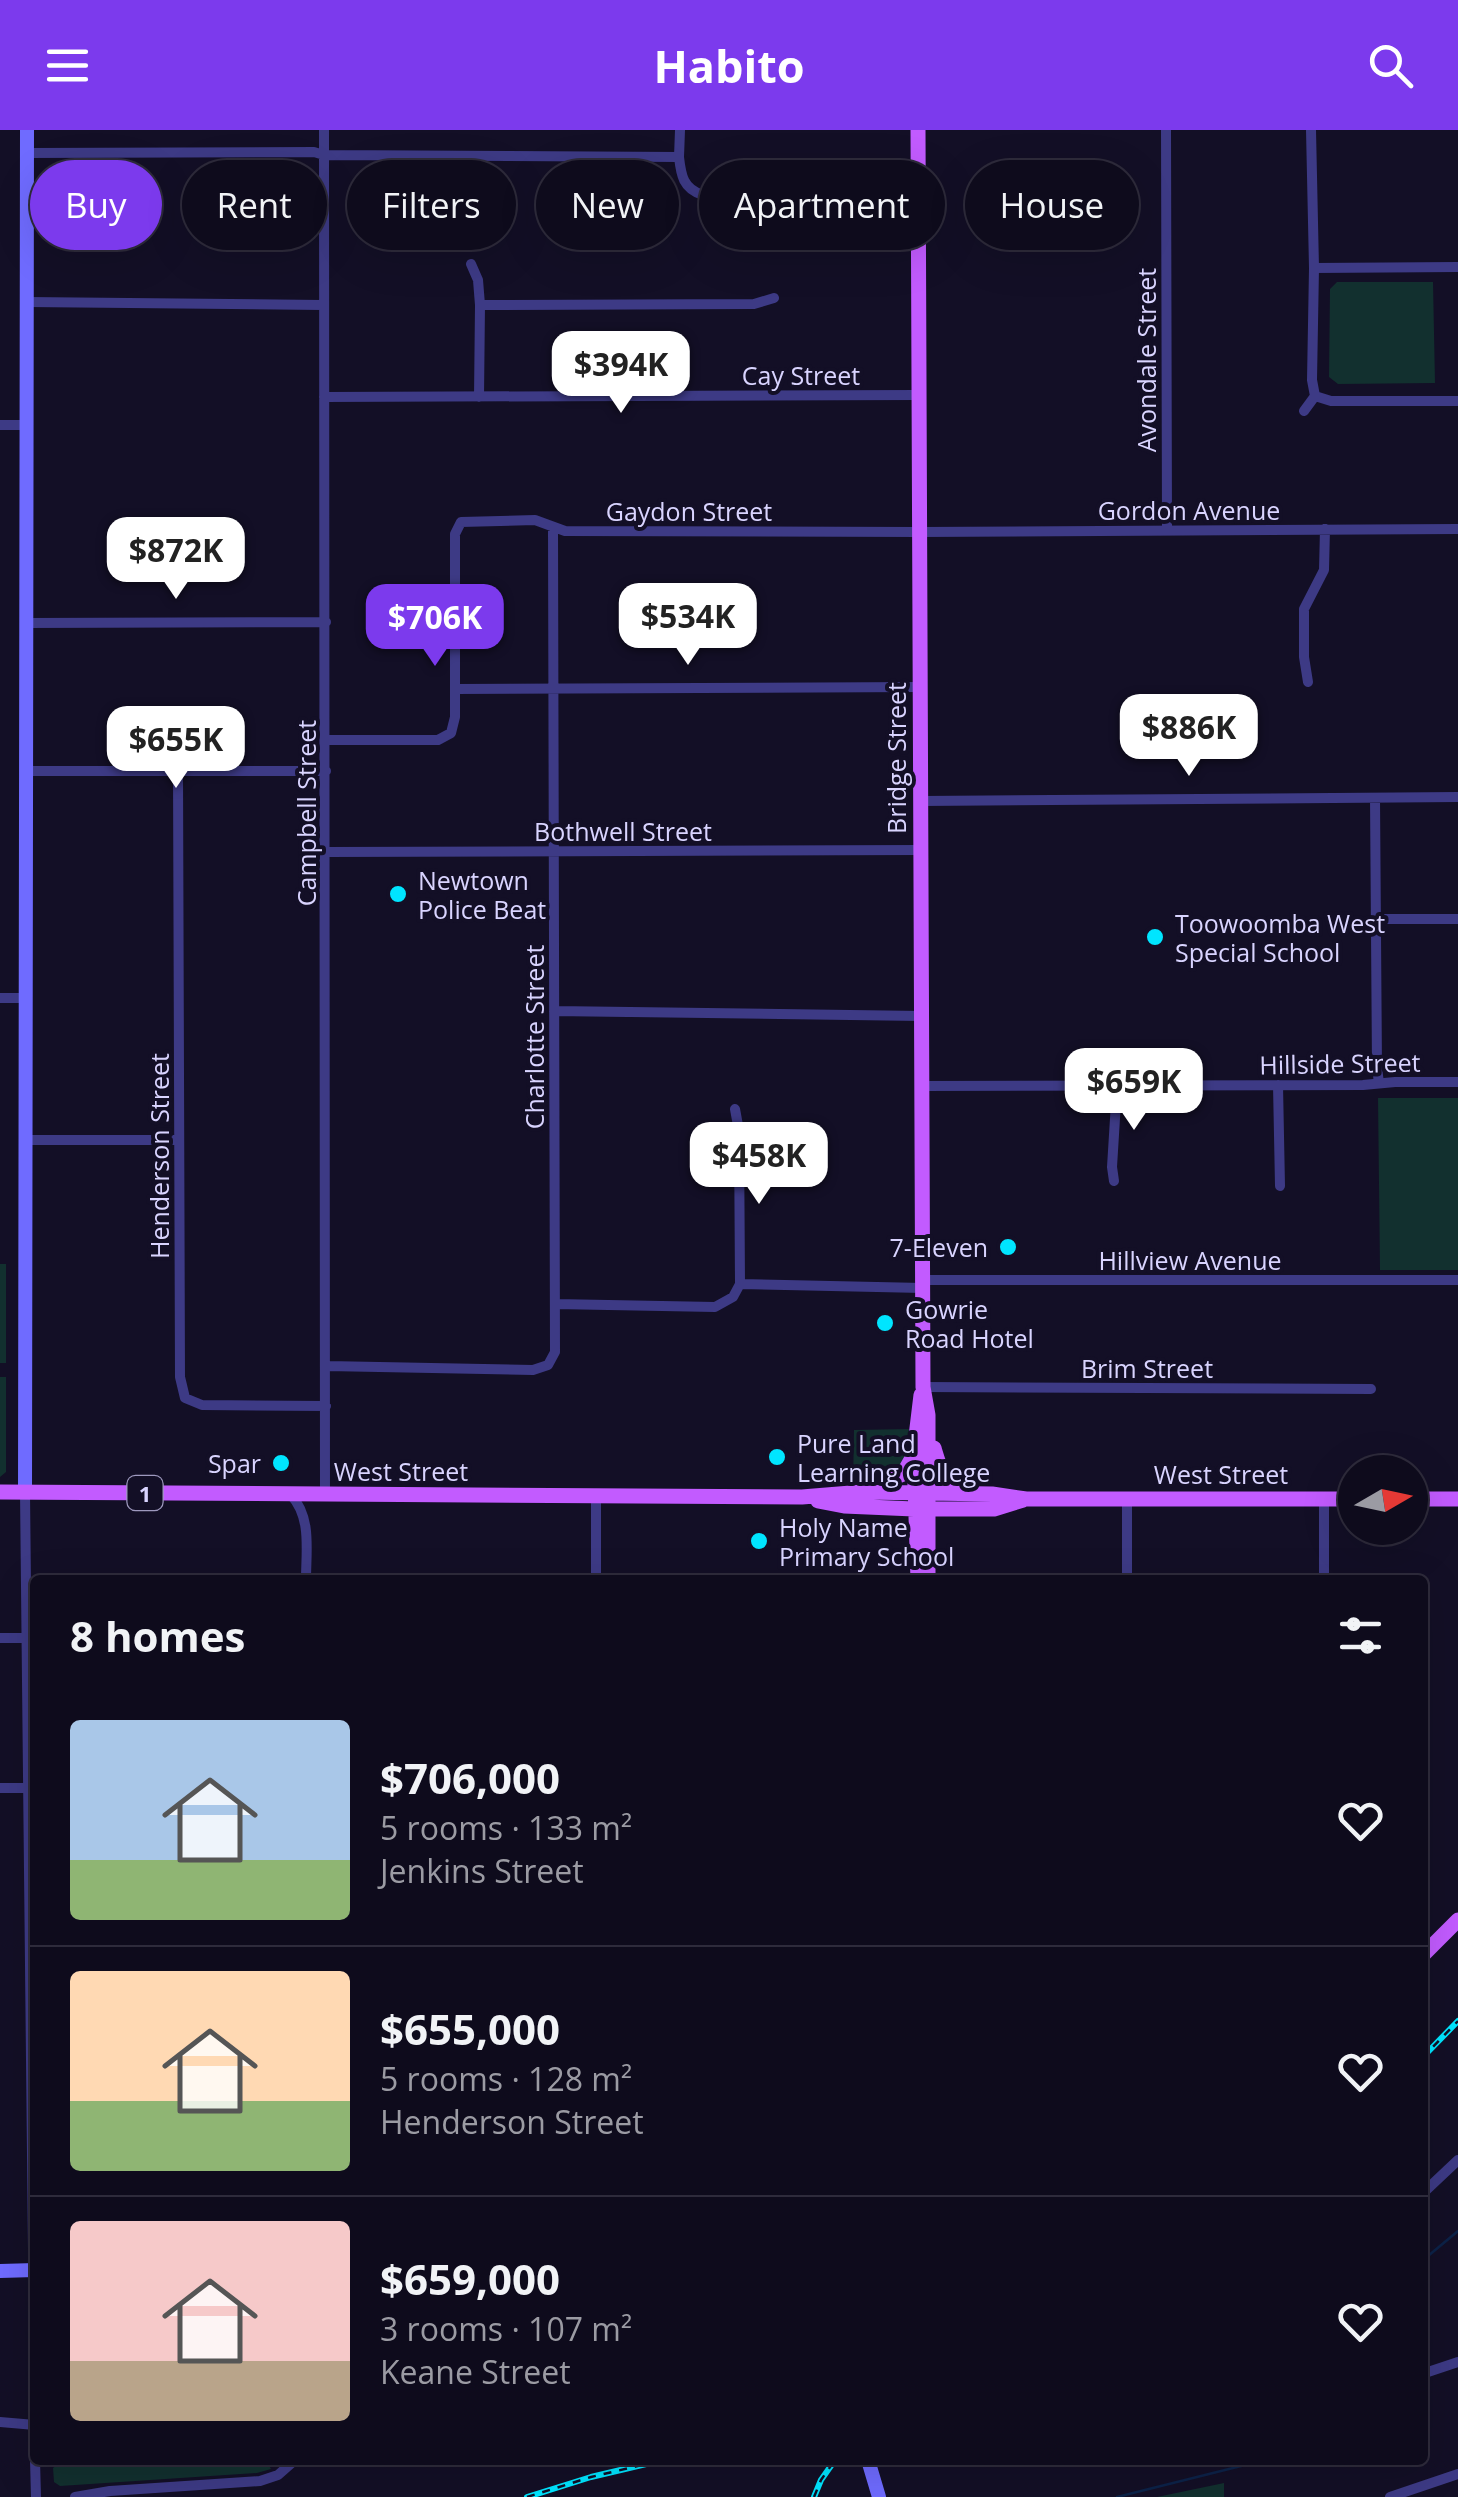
<!DOCTYPE html>
<meta charset="utf-8">
<style>
body{margin:0;font-family:"Open Sans",sans-serif;background:#171425;color:#f1f3f6;height:100vh;display:flex;flex-direction:column;font-size:38px;white-space:nowrap}
*{box-sizing:border-box;margin:0}
p{font-size:32px;color:#9b9ba3}
.icon{flex:none;width:55px;height:55px;fill:none;stroke:currentColor;stroke-width:2;stroke-linecap:round;stroke-linejoin:round}
.map{position:relative;flex:1;overflow:hidden}
.side{position:absolute;left:30px;top:1445px;width:1398px;height:890px;display:flex;flex-direction:column;background:#0e0b1c;border-radius:10px;box-shadow:0 10px 40px #0002,0 0 0 2px #2e2b3b}
.side>*{flex:none}
.hud{position:absolute;left:30px;top:30px;width:1400px;height:90px;display:flex;gap:20px}
.needle{width:65px;rotate:81deg}
.controls{position:absolute;left:1338px;top:1325px;display:grid;gap:20px}
.controls a{display:grid;place-items:center;width:90px;height:90px;border-radius:50%;background:#0e0b1c;box-shadow:0 10px 40px #0002,0 0 0 2px #2e2b3b;font-size:50px}
.price{position:absolute;translate:-50% -85px;padding:0 22px;border-radius:20px;background:#fff;color:#222;font-size:32px;line-height:65px;filter:drop-shadow(0 2px 5px #0008)}
.price::after{content:'';position:absolute;left:50%;top:60px;width:30px;height:22px;margin-left:-15px;background:inherit;clip-path:polygon(0 0,100% 0,50% 100%)}
.price.active{background:#7c3aed;color:#fff}
ul{padding:0;list-style:none}
li{display:flex;align-items:center;gap:30px;height:250px;padding:0 40px}
li+li{border-top:2px solid #2e2b3b}
li span{display:grid;place-items:center;flex:none;width:280px;height:200px;border-radius:10px;color:#555}
li>.icon{margin-inline-start:auto}
span .icon{width:120px;height:120px;fill:#fffc;stroke-width:1}
li b{font-size:42px}
h2{display:flex;justify-content:space-between;align-items:center;height:120px;padding:0 40px;font-size:42px}
.chip{padding:0 35px;border-radius:45px;background:#0e0b1c;box-shadow:0 10px 40px #0002,0 0 0 2px #2e2b3b;font-size:35px;line-height:90px}
.chip.active{background:#7c3aed;color:#fff}
header{display:flex;justify-content:space-between;align-items:center;height:130px;padding:0 40px;background:#7c3aed;color:#fff;font-size:45px;font-weight:700}
.map>svg:first-child{display:block}
.green{fill:#12302f}
.lines{fill:none;stroke-linecap:round;stroke-linejoin:round}
.stream{stroke:#0c2248;stroke-width:2.5}
.street{stroke:#3d3a85;stroke-width:10}
.secondary{stroke:#6f6bff;stroke-width:14}
.primary{stroke:#c25bff;stroke-width:15}
.rail-casing{stroke:#00e5ff;stroke-width:6}
.rail{stroke:#130f26;stroke-width:2.5;stroke-dasharray:8;stroke-linecap:butt}
.poi-dot{fill:#00e5ff;stroke:#130f26;stroke-width:4}
.labels{text-anchor:middle;dominant-baseline:central;stroke-width:8;stroke-linejoin:round;paint-order:stroke}
.shield{fill:#130f26;stroke:#9e99be;stroke-width:2.5}
.shield-label{font-size:22px;font-weight:bold;fill:#d9d4ff}
.street-label{font-size:25px;fill:#d9d4ff;stroke:#130f26}
.poi-label{font-size:25px;fill:#d9d4ff;stroke:#130f26;text-anchor:start}
</style>
<header><svg class="icon" aria-label="menu" viewBox="0 0 24 24"><path d="M4 6h16M4 12h16M4 18h16"/></svg>Habito<svg class="icon" aria-label="search" viewBox="0 0 24 24"><circle cx="10" cy="10" r="6"/><path d="M15 15l6 6"/></svg></header>
<div class="map">
<svg width="1458" height="2367" viewBox="0 0 1458 2367">
<rect width="100%" height="100%" fill="#130f26"/>
<!-- green -->
<path class="green" d="M1337 152H1433L1435 253 1338 254 1329 247 1330 159Z
M1378 968H1458V1140H1380Z
M0 1134H6V1233H0Z
M0 1247H6V1342L0 1347Z
M909 1299 908 1322 901 1339 875 1350 853 1355 854 1300Z
M196 2330H266L271 2339 257 2343 60 2356 54 2352 53 2338 59 2333Z
M1224 2353V2367H1157Z"/>
<g class="lines">
<!-- stream -->
<path class="stream" d="M1422 2131 1458 2101
M1117 2367 1265 2330"/>
<!-- street -->
<path class="street" d="M324 0 325 1365
M1166 0 1167 400
M27 23 314 22 324 25 679 27C681 45 683 59 703 65L918 66
M679 27 680 0
M471 134 478 150 480 175
M1314 138 1458 137
M27 172 323 175
M1315 266 1331 271H1458
M324 267 918 265
M479 267 480 175 754 174 774 168
M1304 281 1315 266 1312 250 1314 138 1311 0
M0 295H27
M26 493 326 492
M1308 552 1304 527V479L1324 440 1325 399
M455 559 921 557
M326 610H438L451 603 455 587V404L461 392 535 390 565 401 920 402 1458 399
M27 641H326
M178 641 180 1247 185 1268 202 1275 326 1276
M1375 668 1377 938 1379 953
M921 671 1458 667
M326 722 921 720
M1376 789H1458
M0 868H26
M554 881 921 886
M1278 955 1280 1056
M922 956 1363 955 1395 952H1458
M26 1010H178
M1114 1051 1112 1037 1117 956
M923 1150H1458
M740 1154 923 1158
M555 1174 715 1177 733 1167 740 1154 739 1001 735 979
M327 1236 533 1240 548 1235 555 1222 553 397
M923 1257 1371 1259
M25 1362 35 2309
M291 1365C312 1388 306 1420 306 1450
M596 1367V1450
M1127 1369V1450
M1324 1369V1450
M0 1508H27
M0 1658H29
M1422 2064 1458 2030
M1422 2244 1458 2232
M0 2292 35 2295
M35 2330 36 2367
M75 2367 110 2361 260 2351 278 2345 295 2330
M1390 2367 1458 2344"/>
<!-- secondary -->
<path class="secondary" d="M25 1362 27 0
M0 2141 35 2140
M868 2330 879 2367"/>
<!-- primary -->
<path class="primary" d="M918 0 923 1257 928 1285V1450
M934 1318C940 1338 944 1354 964 1363
M866 1359 903 1344 911 1330
M0 1362 802 1367 863 1362 992 1364 1026 1369H1355
M1410 1369H1458
M818 1371 844 1376 914 1379H994L1023 1370
M918 1450 914 1323 921 1265
M1422 1826 1458 1790"/>
<defs>
<path id="rail" d="M1422 1928 1458 1891
M527 2367 591 2347 663 2330
M814 2367 821 2350 835 2330"/>
</defs>
<!-- rail casing -->
<use href="#rail" class="rail-casing"/>
<!-- rail -->
<use href="#rail" class="rail"/>
</g>
<!-- markers -->
<g class="poi-dot">
<circle cx="398" cy="764" r="10"/>
<circle cx="1155" cy="807" r="10"/>
<circle cx="1008" cy="1117" r="10"/>
<circle cx="885" cy="1193" r="10"/>
<circle cx="777" cy="1327" r="10"/>
<circle cx="281" cy="1333" r="10"/>
<circle cx="759" cy="1411" r="10"/>
</g>
<g class="labels">
<!-- shield labels -->
<rect class="shield" x="127.5" y="1346" width="35" height="34" rx="8"/>
<g class="shield-label">
<text x="145" y="1363">1</text>
</g>
<!-- street labels -->
<g class="street-label">
<text transform="translate(1146 230) rotate(-90)">Avondale Street</text>
<text x="801" y="245">Cay Street</text>
<text x="1189" y="380">Gordon Avenue</text>
<text x="689" y="381">Gaydon Street</text>
<text transform="translate(896 628) rotate(-90)">Bridge Street</text>
<text transform="translate(306 683) rotate(-90)">Campbell Street</text>
<text x="623" y="701">Bothwell Street</text>
<text transform="translate(534 907) rotate(-90)">Charlotte Street</text>
<text transform="translate(1340 933) rotate(-1)">Hillside Street</text>
<text transform="translate(159 1026) rotate(-90)">Henderson Street</text>
<text x="1190" y="1130">Hillview Avenue</text>
<text x="1147" y="1238">Brim Street</text>
<text x="401" y="1341">West Street</text>
<text x="1221" y="1344">West Street</text>
</g>
<!-- poi labels -->
<g class="poi-label">
<text x="418" y="750">Newtown<tspan x="418" dy="29">Police Beat</tspan></text>
<text x="1175" y="793">Toowoomba West<tspan x="1175" dy="29">Special School</tspan></text>
<text x="988" y="1117" text-anchor="end">7-Eleven</text>
<text x="905" y="1179">Gowrie<tspan x="905" dy="29">Road Hotel</tspan></text>
<text x="797" y="1313">Pure Land<tspan x="797" dy="29">Learning College</tspan></text>
<text x="261" y="1333" text-anchor="end">Spar</text>
<text x="779" y="1397">Holy Name<tspan x="779" dy="29">Primary School</tspan></text>
</g>
</g>
</svg>
<div class="controls">
<a><svg class="needle" viewBox="-14 -14 28 28"><path d="M0-13l5 13h-10z" fill="#e53935"/><path d="M0 13l5-13h-10z" fill="#9b9ba3"/></svg></a>
</div>
<b class="price" style="left:621px;top:286px">$394K</b>
<b class="price" style="left:176px;top:472px">$872K</b>
<b class="price" style="left:688px;top:538px">$534K</b>
<b class="price active" style="left:435px;top:539px">$706K</b>
<b class="price" style="left:1189px;top:649px">$886K</b>
<b class="price" style="left:176px;top:661px">$655K</b>
<b class="price" style="left:1134px;top:1003px">$659K</b>
<b class="price" style="left:759px;top:1077px">$458K</b>
<div class="hud">
<a class="chip active">Buy</a>
<a class="chip">Rent</a>
<a class="chip">Filters</a>
<a class="chip">New</a>
<a class="chip">Apartment</a>
<a class="chip">House</a>
</div>
<section class="side">
<h2>8 homes<svg class="icon" aria-label="filters" viewBox="0 0 24 24"><path d="M4 7h16M4 17h16"/><circle cx="9" cy="7" r="2"/><circle cx="15" cy="17" r="2"/></svg></h2>
<ul>
<li><span style="background:linear-gradient(#a9c7e8 70%,#8fb573 0)"><svg class="icon" aria-label="home" viewBox="0 0 24 24"><path d="M3 11l9-7 9 7M6 9v11h12V9"/></svg></span><div><b>$706,000</b><p>5 rooms · 133 m²</p><p>Jenkins Street</p></div><svg class="icon" aria-label="heart" viewBox="0 0 24 24"><path d="M12 20l-8-8c-3-5 5-10 8-4 3-6 11-1 8 4z"/></svg></li>
<li><span style="background:linear-gradient(#ffd9b3 65%,#8fb573 0)"><svg class="icon" aria-label="home" viewBox="0 0 24 24"><path d="M3 11l9-7 9 7M6 9v11h12V9"/></svg></span><div><b>$655,000</b><p>5 rooms · 128 m²</p><p>Henderson Street</p></div><svg class="icon" aria-label="heart" viewBox="0 0 24 24"><path d="M12 20l-8-8c-3-5 5-10 8-4 3-6 11-1 8 4z"/></svg></li>
<li><span style="background:linear-gradient(#f6c9c9 70%,#b9a48a 0)"><svg class="icon" aria-label="home" viewBox="0 0 24 24"><path d="M3 11l9-7 9 7M6 9v11h12V9"/></svg></span><div><b>$659,000</b><p>3 rooms · 107 m²</p><p>Keane Street</p></div><svg class="icon" aria-label="heart" viewBox="0 0 24 24"><path d="M12 20l-8-8c-3-5 5-10 8-4 3-6 11-1 8 4z"/></svg></li>
</ul>
</section>
</div>
